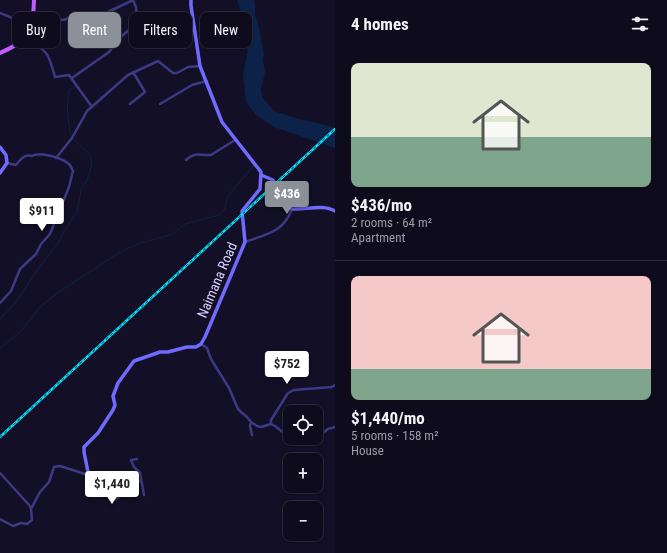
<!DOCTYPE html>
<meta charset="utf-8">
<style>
body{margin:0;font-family:"Roboto Condensed",sans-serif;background:#1c1929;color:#f1f3f6;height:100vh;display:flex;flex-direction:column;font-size:15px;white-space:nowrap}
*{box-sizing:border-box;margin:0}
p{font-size:13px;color:#9b9ba3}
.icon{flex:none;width:22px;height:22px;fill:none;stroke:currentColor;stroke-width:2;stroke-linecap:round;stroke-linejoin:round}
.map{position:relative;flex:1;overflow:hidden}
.details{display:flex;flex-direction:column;background:#0e0b1c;width:332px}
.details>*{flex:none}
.guide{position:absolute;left:12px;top:12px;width:263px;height:36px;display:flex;gap:8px}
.controls{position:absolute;left:283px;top:405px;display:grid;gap:8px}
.controls a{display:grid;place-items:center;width:40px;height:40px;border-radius:8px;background:#0e0b1c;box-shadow:0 1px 3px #0004,0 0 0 1px #2e2b3b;font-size:20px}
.price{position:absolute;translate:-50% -34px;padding:0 9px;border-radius:4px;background:#fff;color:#222;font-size:13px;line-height:26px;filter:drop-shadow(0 1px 2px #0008)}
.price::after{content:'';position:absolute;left:50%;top:24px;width:12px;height:9px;margin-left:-6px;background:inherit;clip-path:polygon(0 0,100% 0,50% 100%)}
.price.on{background:#8c9099;color:#fff}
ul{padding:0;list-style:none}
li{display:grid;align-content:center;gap:8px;height:212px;padding:0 16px}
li+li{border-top:1px solid #2e2b3b}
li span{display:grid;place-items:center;height:124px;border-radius:8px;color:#555}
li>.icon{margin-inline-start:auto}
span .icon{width:72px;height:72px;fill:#fffc;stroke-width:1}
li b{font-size:17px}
h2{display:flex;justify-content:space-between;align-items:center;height:48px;padding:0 16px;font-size:17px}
.pill{padding:0 14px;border-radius:8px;background:#0e0b1c;box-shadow:0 1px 3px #0004,0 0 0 1px #2e2b3b;font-size:14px;line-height:36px}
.pill.on{background:#8c9099;color:#fff}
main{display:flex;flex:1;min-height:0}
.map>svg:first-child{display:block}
.water{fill:#0c2248}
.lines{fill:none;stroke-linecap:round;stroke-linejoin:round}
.stream{stroke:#0c2248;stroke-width:1}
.street{stroke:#3d3a85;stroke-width:2.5}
.secondary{stroke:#6f6bff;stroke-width:3.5}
.primary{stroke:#c25bff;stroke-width:4}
.rail-casing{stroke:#00e5ff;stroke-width:2.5}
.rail{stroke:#130f26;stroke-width:1;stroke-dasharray:3;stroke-linecap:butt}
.labels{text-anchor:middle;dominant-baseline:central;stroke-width:3;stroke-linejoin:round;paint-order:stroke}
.street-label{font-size:14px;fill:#d9d4ff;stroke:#130f26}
</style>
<main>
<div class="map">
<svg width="335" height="553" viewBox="0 0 335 553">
<rect width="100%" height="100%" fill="#130f26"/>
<!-- water -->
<path class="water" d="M237 0H254L255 4V15L258 23 264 54 263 60 265 72 261 90 263 98 274 111 295 118 322 124 335 128V148L274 127 256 115 246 102 243 74 248 51 243 40 245 24Z"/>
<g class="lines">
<!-- stream -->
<path class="stream" d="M71 136C68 122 66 105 69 91L76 86
M0 319 16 302 42 263 58 244 64 231 77 212 82 186 86 183C96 155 93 157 73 139
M0 348 21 331 41 306 59 292 109 259 128 248 141 243 173 234 185 224 219 215 224 210 228 196 254 165"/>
<!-- street -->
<path class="street" d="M0 13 31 26
M32 25 37 26 54 19 63 20 75 16 108 12 133 0
M25 38C48 52 48 51 55 77L69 75 92 107
M72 78 109 52 123 35 135 25 137 20 136 7 133 0
M130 104 145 92 133 72
M160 104 192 85 207 81
M56 158 72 138 87 111 128 75 158 61 173 73H177L188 67 200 66
M186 160C196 151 200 156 211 155L235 140
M245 242C266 234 283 233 292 209
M0 303 11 291 20 269 36 254 41 244 50 234 69 187 73 171C72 169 71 167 70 165 63 158 40 151 32 156 24 154 21 159 16 165L7 163
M201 344 207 348 211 359 229 388 238 409 241 412 247 417 251 422 257 426 261 427 271 424 275 426 290 438
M251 422 250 426 252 435
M271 424V420L288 393 294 390 332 387 335 385
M290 438 295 442 308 444 328 429 335 427
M137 459 131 460 134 467 140 473 144 495
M0 473 30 506 31 509
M0 519 13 526 21 523 27 524 32 520 31 509 40 492 49 482 54 467 60 466 85 474 88 472C100 481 104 491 116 499L141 480"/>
<!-- secondary -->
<path class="secondary" d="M0 147 6 155 7 163 0 173
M261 175 273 180 286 203 292 209C306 210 323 204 335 211
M88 472 84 452V447L98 433 113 410 115 405 113 396 118 383 134 361 160 352H168L187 347H196L201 344 205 337 245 242 242 211 260 189 261 172 222 122 200 66 191 6V0"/>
<!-- primary -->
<path class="primary" d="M0 53C30 40 33 32 34 0"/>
<defs>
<path id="rail" d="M0 437 335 129"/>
</defs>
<!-- rail casing -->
<use href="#rail" class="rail-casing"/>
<!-- rail -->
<use href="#rail" class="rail"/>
</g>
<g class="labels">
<!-- street labels -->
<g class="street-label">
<text transform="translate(217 280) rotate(-67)">Naimana Road</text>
</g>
</g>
</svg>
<div class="controls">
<a><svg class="icon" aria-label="locate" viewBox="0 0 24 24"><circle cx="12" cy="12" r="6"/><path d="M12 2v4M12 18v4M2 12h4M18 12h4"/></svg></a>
<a>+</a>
<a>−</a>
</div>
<b class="price on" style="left:287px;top:215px">$436</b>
<b class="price" style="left:42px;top:232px">$911</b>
<b class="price" style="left:287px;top:385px">$752</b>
<b class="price" style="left:112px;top:505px">$1,440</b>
<div class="guide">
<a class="pill">Buy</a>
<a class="pill on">Rent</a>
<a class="pill">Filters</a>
<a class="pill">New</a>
</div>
</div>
<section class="details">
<h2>4 homes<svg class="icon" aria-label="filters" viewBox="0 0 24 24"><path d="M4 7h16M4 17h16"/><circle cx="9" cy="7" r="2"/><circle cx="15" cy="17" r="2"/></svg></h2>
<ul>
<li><span style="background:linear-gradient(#dfe7d0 60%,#7fa58c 0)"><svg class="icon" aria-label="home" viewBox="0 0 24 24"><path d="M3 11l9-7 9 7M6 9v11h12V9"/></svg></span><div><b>$436/mo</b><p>2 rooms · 64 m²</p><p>Apartment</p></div></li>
<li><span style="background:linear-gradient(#f6c9c9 75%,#7fa58c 0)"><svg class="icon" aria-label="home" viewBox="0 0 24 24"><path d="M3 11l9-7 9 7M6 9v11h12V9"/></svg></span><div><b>$1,440/mo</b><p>5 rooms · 158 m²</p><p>House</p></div></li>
</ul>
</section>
</main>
